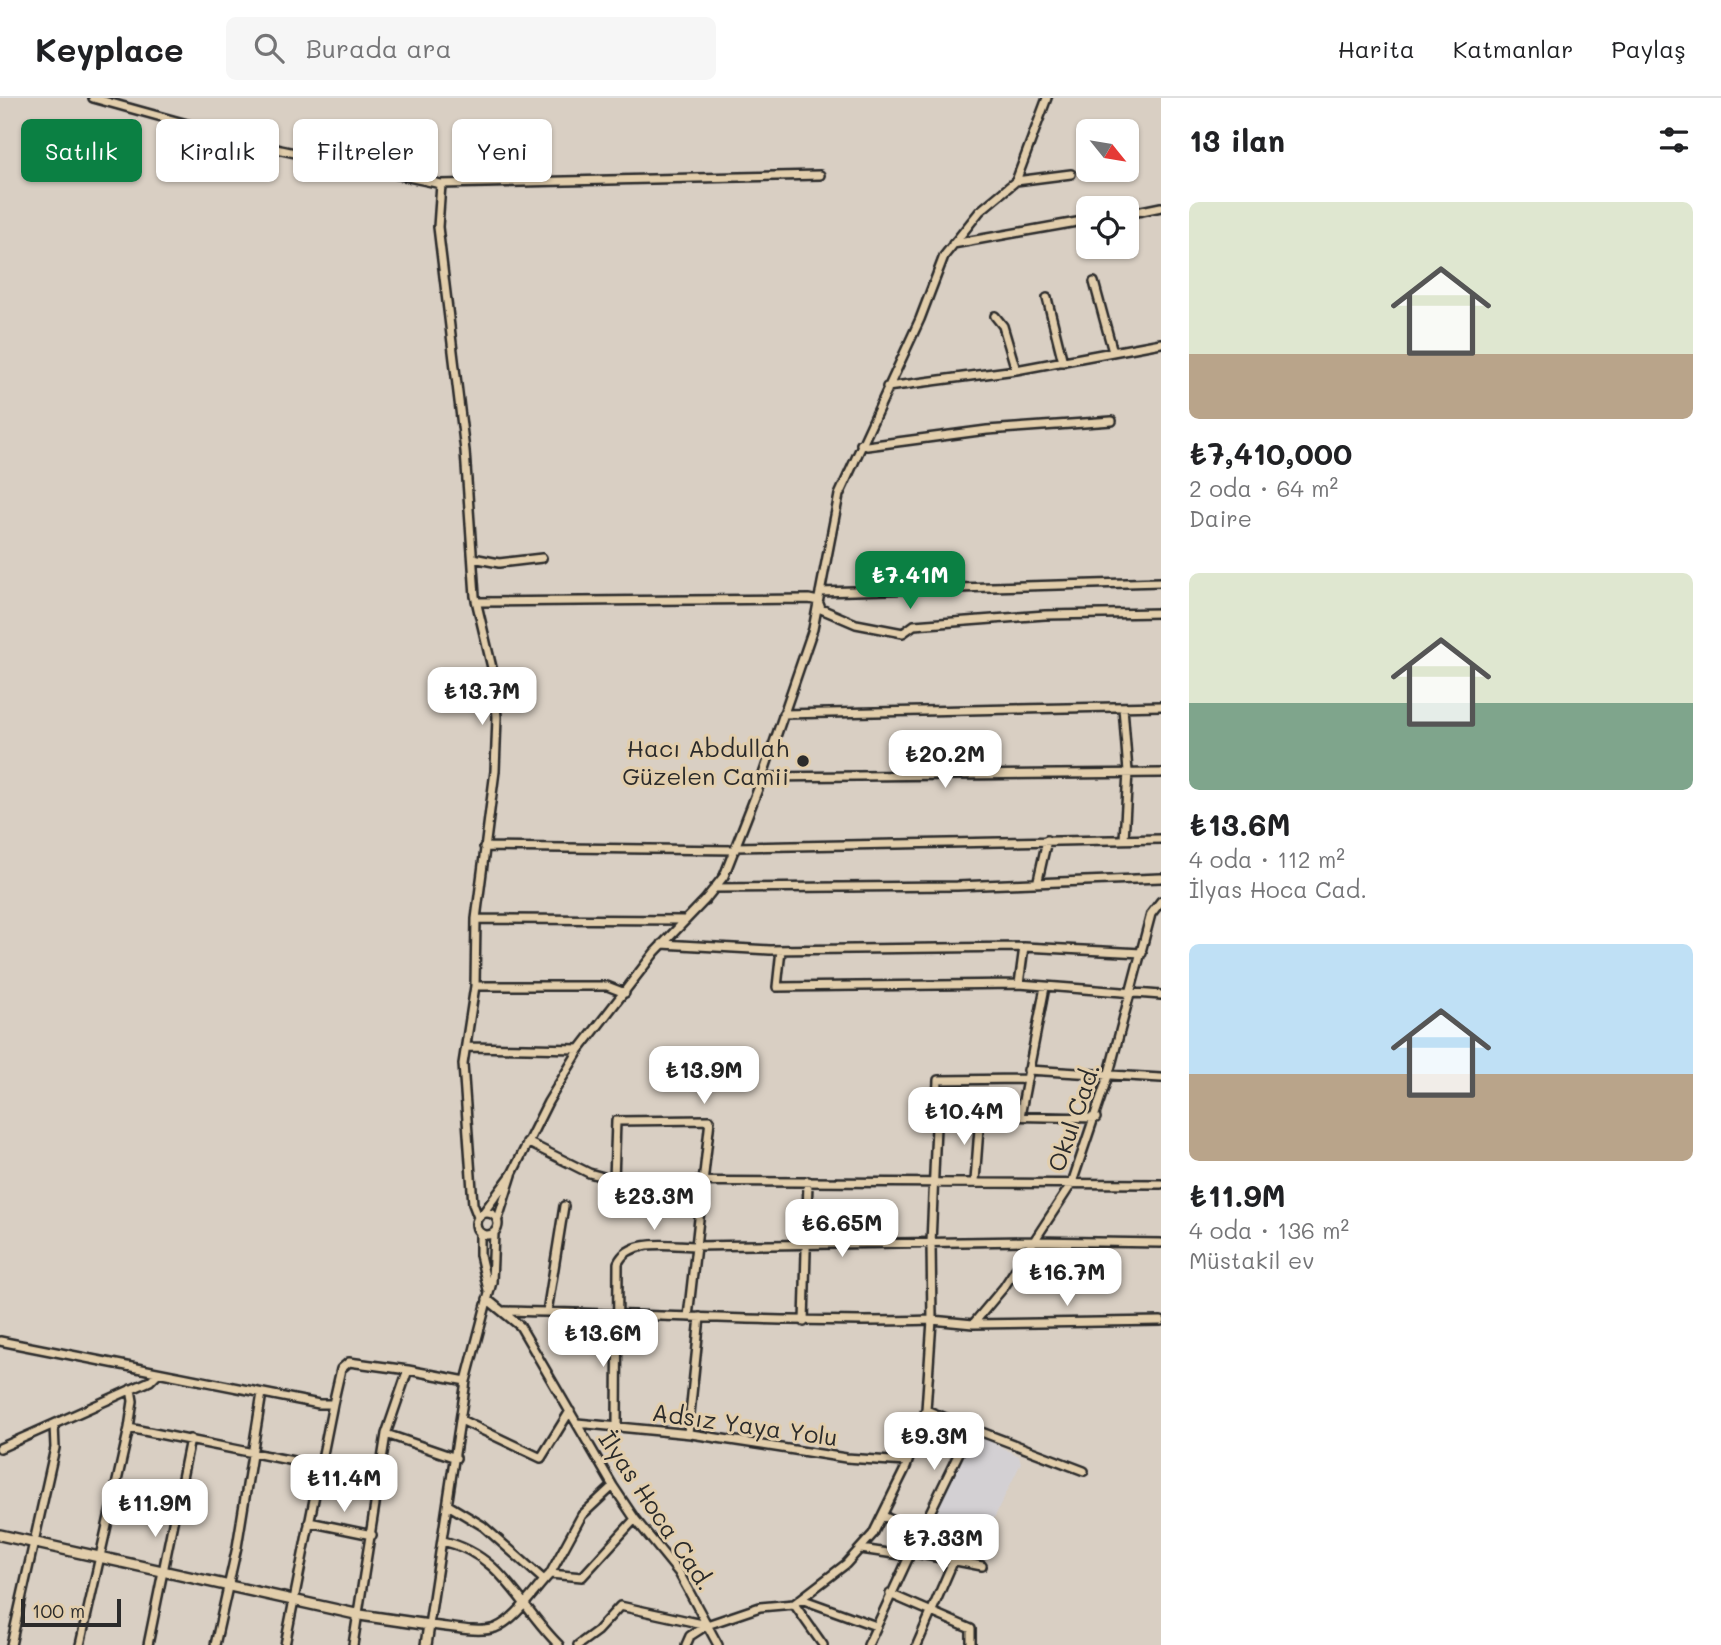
<!DOCTYPE html>
<html lang="tr">
<meta charset="utf-8">
<style>
body{margin:0;font-family:Mali,sans-serif;background:#f6f6f6;color:#202124;height:100vh;display:flex;flex-direction:column;font-size:26px;white-space:nowrap}
*{box-sizing:border-box;margin:0}
p{font-size:23px;color:#757577}
.icon{flex:none;width:38px;height:38px;fill:none;stroke:currentColor;stroke-width:2;stroke-linecap:round;stroke-linejoin:round}
.map{position:relative;flex:1;overflow:hidden}
.drawer{display:flex;flex-direction:column;background:#fff;width:560px}
.drawer>*{flex:none}
.hud{position:absolute;left:21px;top:21px;width:665px;height:63px;display:flex;gap:14px}
.needle{width:46px;rotate:120deg}
.controls{position:absolute;left:1076px;top:21px;display:grid;gap:14px}
.controls a{display:grid;place-items:center;width:63px;height:63px;border-radius:10px;background:#fff;box-shadow:0 2px 5px #0004;font-size:35px}
.scale{position:absolute;left:21px;bottom:18px;width:100px;box-sizing:border-box;padding-left:7px;border:4px solid #2b2b2b;border-top:0;font-size:19px;line-height:24px;white-space:nowrap;color:#2b2b2b;-webkit-text-stroke:5px #e2ceac;paint-order:stroke}
.price{position:absolute;translate:-50% -60px;padding:0 16px;border-radius:14px;background:#fff;color:#222;font-size:23px;line-height:46px;filter:drop-shadow(0 2px 4px #0008)}
.price::after{content:'';position:absolute;left:50%;top:42px;width:21px;height:16px;margin-left:-10px;background:inherit;clip-path:polygon(0 0,100% 0,50% 100%)}
.price.on{background:#0b8043;color:#fff}
ul{padding:0;list-style:none}
li{display:grid;align-content:center;gap:14px;height:371px;padding:0 28px}
li span{display:grid;place-items:center;height:217px;border-radius:10px;color:#555}
li>.icon{margin-inline-start:auto}
span .icon{width:126px;height:126px;fill:#fffc;stroke-width:1}
li b{font-size:30px}
h2{display:flex;justify-content:space-between;align-items:center;height:84px;padding:0 28px;font-size:30px}
.tag{padding:0 24px;border-radius:10px;background:#fff;box-shadow:0 2px 5px #0004;font-size:24px;line-height:63px}
.tag.on{background:#0b8043;color:#fff}
header{display:flex;align-items:center;gap:42px;box-sizing:border-box;height:98px;padding:0 35px;background:#fff;border-bottom:2px solid #e0e0e0}
header strong{font-size:33px}
nav{display:flex;gap:38px;margin-inline-start:auto;font-size:24px}
.search{width:490px;height:63px;background:#f6f6f6;display:flex;align-items:center;gap:18px;box-sizing:border-box;padding:0 24px;border-radius:10px;color:#757577;font-size:26px}
main{display:flex;flex:1;min-height:0}
.map>svg:first-child{display:block}
.built{fill:#d3d0d3}
.lines{fill:none;stroke-linecap:round;stroke-linejoin:round}
.minor-casing{stroke:#2b2b2b;stroke-width:12}
.tertiary-casing{stroke:#2b2b2b;stroke-width:14}
.minor{stroke:#e2ceac;stroke-width:7}
.tertiary{stroke:#e2ceac;stroke-width:9}
.poi-dot{fill:#2b2b2b;stroke:#e2ceac;stroke-width:2.5}
.labels{text-anchor:middle;dominant-baseline:central;stroke-width:6;stroke-linejoin:round;paint-order:stroke}
.poi-label{font-size:24px;fill:#2b2b2b;stroke:#e2ceac;text-anchor:end}
.street-label{font-size:24px;fill:#2b2b2b;stroke:#e2ceac}
</style>
<header>
<strong>Keyplace</strong>
<div class="search"><svg class="icon" aria-label="search" viewBox="0 0 24 24"><circle cx="10" cy="10" r="6"/><path d="M15 15l6 6"/></svg>Burada ara</div>
<nav><a>Harita</a><a>Katmanlar</a><a>Paylaş</a></nav>
</header>
<main>
<div class="map">
<svg width="1161" height="1547" viewBox="0 0 1161 1547">
<rect width="100%" height="100%" fill="#d9cfc3"/>
<filter id="ink" filterUnits="userSpaceOnUse"><feTurbulence type="fractalNoise" baseFrequency=".0143" numOctaves="2"/><feDisplacementMap in="SourceGraphic" scale="14" xChannelSelector="R" yChannelSelector="G"/><feConvolveMatrix kernelMatrix="1 2 1 2 8 2 1 2 1" color-interpolation-filters="sRGB"/></filter>
<g filter="url(#ink)">
<!-- built -->
<path class="built" d="M975 1336 1019 1358 1021 1365 975 1459 925 1452 919 1447Z"/>
<g class="lines">
<defs>
<path id="minor" d="M93 0 281 52 441 86 820 77
M1016 83 1071 76
M441 86 438 129 465 353 475 498 493 574 497 619 495 673 476 821 475 888 463 966 473 1106 478 1119
M1127 116 1161 109
M953 146 1088 122
M1094 184 1113 254
M1047 200 1063 264
M995 218 1003 228 1016 272
M887 289 1016 272 1161 245
M861 346 867 348 987 332 1112 323
M473 460 499 465 542 460
M820 494 1161 484
M477 504 809 501 818 503 821 511 856 526 903 535 914 527 1045 517 1161 515
M1123 609 1128 674 1124 741
M783 616 1161 608
M762 679 1161 675
M484 749 735 752
M736 749 1161 741
M1038 782 1047 742
M714 790 957 788 1161 780
M476 821 685 822
M662 846 770 852 1024 849 1019 886
M1024 849 1142 855
M781 852 777 889 1019 886 1161 897
M475 888H607L625 895
M467 949 580 951
M1028 972 1161 980
M935 1017 1096 1020
M1020 1018 1045 889
M527 1044 589 1075 618 1083 1161 1086
M614 1082 616 1023 710 1022 696 1148C672 1148 630 1139 618 1165L617 1328
M975 1083 980 1017
M476 1126a11 11 0 1 1 22 0a11 11 0 1 1-22 0Z
M483 1115 512 1076 548 1004 580 951 655 854 705 802 724 778 758 691 813 531 839 397 920 221 944 158 980 113 1016 83 1047 0
M498 1121 512 1077
M480 1135V1157L488 1192
M494 1135 492 1184 466 1283 429 1527C448 1528 477 1536 495 1530 517 1521 534 1492 550 1476L582 1479 635 1421
M487 1201 520 1228 613 1388 635 1421 679 1475 718 1547
M505 1213C648 1216 790 1226 932 1222L931 1145 938 982 1025 981
M547 1214 564 1108
M688 1219 696 1148 1033 1143 1161 1145
M804 1224 808 1083
M973 1226 1161 1223
M0 1243 319 1306H333L341 1271 349 1264 408 1272
M461 1322 541 1360 570 1313
M577 1325 691 1336 846 1360 907 1364
M129 1330 378 1380
M971 1330 1084 1373
M688 1335 700 1219
M386 1336 456 1360
M0 1350 54 1326
M448 1407 483 1428 544 1482
M883 1418 920 1435 971 1330 926 1312
M309 1424 372 1437
M443 1443C503 1457 519 1508 559 1547
M861 1451 908 1458
M910 1454 982 1468
M550 1476 582 1417 613 1388
M890 1496 971 1531V1547
M801 1501 876 1528
M794 1506 823 1547
M11 1547 55 1350 54 1326 150 1283 158 1275
M80 1547 129 1330 133 1303 131 1291
M148 1547 190 1341
M215 1547 237 1449 262 1295
M285 1547 333 1306
M353 1547 386 1336 408 1272 466 1283
M578 1547 597 1533 620 1508 707 1527
M686 1547 690 1538 707 1527 760 1509 794 1506 846 1466 873 1436 906 1369 926 1312 932 1222 973 1226 1004 1189 1072 1085 1109 975 1151 816 1161 803
M868 1547 920 1435
M917 1547 953 1464"/>
<path id="tertiary" d="M0 1437 360 1517 429 1527 426 1547"/>
</defs>
<!-- minor casing -->
<use href="#minor" class="minor-casing"/>
<!-- tertiary casing -->
<use href="#tertiary" class="tertiary-casing"/>
<!-- minor -->
<use href="#minor" class="minor"/>
<!-- tertiary -->
<use href="#tertiary" class="tertiary"/>
</g>
</g>
<!-- markers -->
<circle class="poi-dot" cx="803" cy="663" r="7"/>
<g class="labels">
<!-- poi labels -->
<g class="poi-label">
<text x="789" y="649">Hacı Abdullah<tspan x="789" dy="28">Güzelen Camii</tspan></text>
</g>
<!-- street labels -->
<g class="street-label">
<text transform="translate(1073 1019) rotate(-71)">Okul Cad.</text>
<text transform="translate(745 1326) rotate(8)">Adsız Yaya Yolu</text>
<text transform="translate(657 1412) rotate(56)">İlyas Hoca Cad.</text>
</g>
</g>
</svg>
<div class="controls">
<a><svg class="needle" viewBox="-14 -14 28 28"><path d="M0-13l5 13h-10z" fill="#e53935"/><path d="M0 13l5-13h-10z" fill="#757577"/></svg></a>
<a><svg class="icon" aria-label="locate" viewBox="0 0 24 24"><circle cx="12" cy="12" r="6"/><path d="M12 2v4M12 18v4M2 12h4M18 12h4"/></svg></a>
</div>
<div class="scale">100 m</div>
<b class="price on" style="left:910px;top:513px">₺7.41M</b>
<b class="price" style="left:482px;top:629px">₺13.7M</b>
<b class="price" style="left:945px;top:692px">₺20.2M</b>
<b class="price" style="left:704px;top:1008px">₺13.9M</b>
<b class="price" style="left:964px;top:1049px">₺10.4M</b>
<b class="price" style="left:654px;top:1134px">₺23.3M</b>
<b class="price" style="left:842px;top:1161px">₺6.65M</b>
<b class="price" style="left:1067px;top:1210px">₺16.7M</b>
<b class="price" style="left:603px;top:1271px">₺13.6M</b>
<b class="price" style="left:934px;top:1374px">₺9.3M</b>
<b class="price" style="left:344px;top:1416px">₺11.4M</b>
<b class="price" style="left:155px;top:1441px">₺11.9M</b>
<b class="price" style="left:943px;top:1476px">₺7.33M</b>
<div class="hud">
<a class="tag on">Satılık</a>
<a class="tag">Kiralık</a>
<a class="tag">Filtreler</a>
<a class="tag">Yeni</a>
</div>
</div>
<section class="drawer">
<h2>13 ilan<svg class="icon" aria-label="filters" viewBox="0 0 24 24"><path d="M4 7h16M4 17h16"/><circle cx="9" cy="7" r="2"/><circle cx="15" cy="17" r="2"/></svg></h2>
<ul>
<li><span style="background:linear-gradient(#dfe7d0 70%,#b9a48a 0)"><svg class="icon" aria-label="home" viewBox="0 0 24 24"><path d="M3 11l9-7 9 7M6 9v11h12V9"/></svg></span><div><b>₺7,410,000</b><p>2 oda · 64 m²</p><p>Daire</p></div></li>
<li><span style="background:linear-gradient(#dfe7d0 60%,#7fa58c 0)"><svg class="icon" aria-label="home" viewBox="0 0 24 24"><path d="M3 11l9-7 9 7M6 9v11h12V9"/></svg></span><div><b>₺13.6M</b><p>4 oda · 112 m²</p><p>İlyas Hoca Cad.</p></div></li>
<li><span style="background:linear-gradient(#bfe0f5 60%,#b9a48a 0)"><svg class="icon" aria-label="home" viewBox="0 0 24 24"><path d="M3 11l9-7 9 7M6 9v11h12V9"/></svg></span><div><b>₺11.9M</b><p>4 oda · 136 m²</p><p>Müstakil ev</p></div></li>
</ul>
</section>
</main>
